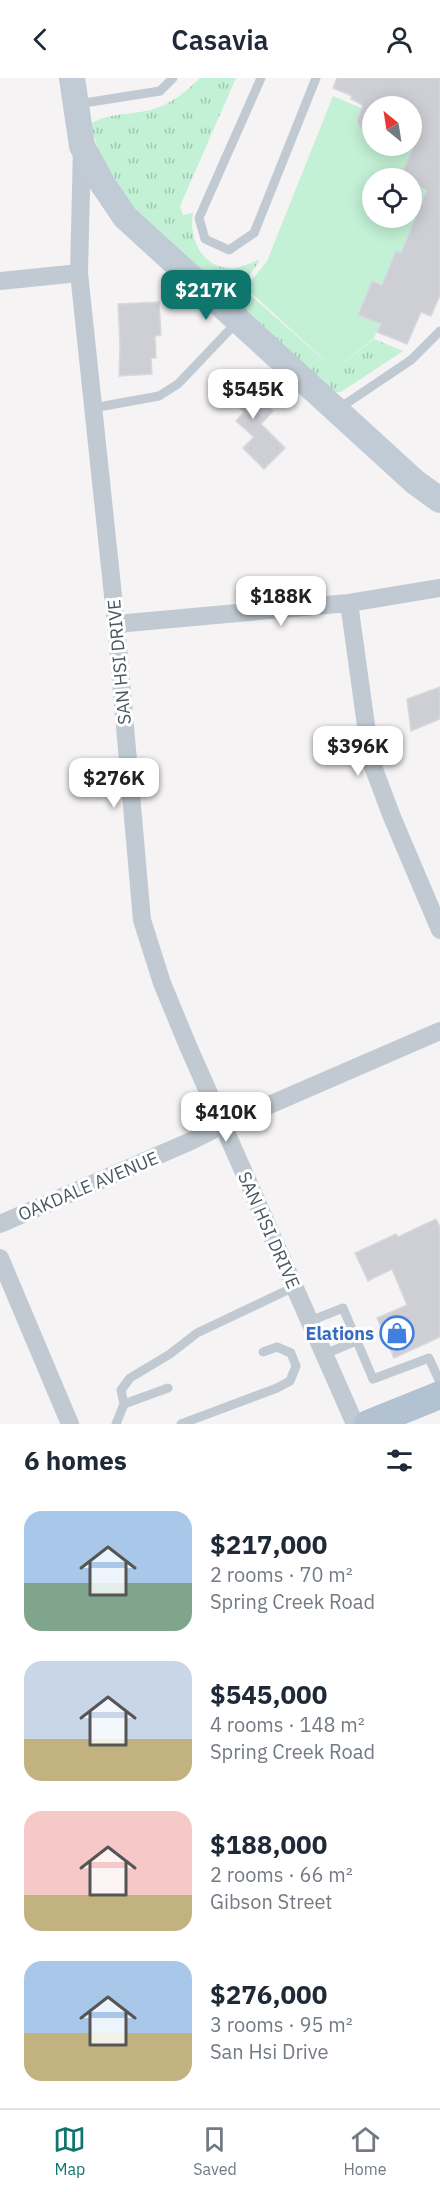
<!DOCTYPE html>
<meta charset="utf-8">
<style>
body{margin:0;font-family:"IBM Plex Sans",sans-serif;background:#f2f2f3;color:#1f2937;height:100vh;display:flex;flex-direction:column;font-size:22px;white-space:nowrap}
*{box-sizing:border-box;margin:0}
p{font-size:20px;color:#747a83}
.icon{flex:none;width:33px;height:33px;fill:none;stroke:currentColor;stroke-width:2;stroke-linecap:round;stroke-linejoin:round}
.map{position:relative;height:1346px;overflow:hidden}
.details{display:flex;flex-direction:column;background:#fff;flex:1}
.details>*{flex:none}
.needle{width:39px;rotate:330deg}
.tools{position:absolute;left:362px;top:18px;display:grid;gap:12px}
.tools a{display:grid;place-items:center;width:60px;height:60px;border-radius:50%;background:#fff;box-shadow:0 3px 15px #0003;font-size:30px}
.price{position:absolute;translate:-50% -51px;padding:0 14px;border-radius:12px;background:#fff;color:#222;font-size:20px;line-height:39px;filter:drop-shadow(0 2px 3px #0008)}
.price::after{content:'';position:absolute;left:50%;top:36px;width:18px;height:14px;margin-left:-9px;background:inherit;clip-path:polygon(0 0,100% 0,50% 100%)}
.price.selected{background:#0f766e;color:#fff}
ul{padding:0;list-style:none}
li{display:flex;align-items:center;gap:18px;height:150px;padding:0 24px}
li span{display:grid;place-items:center;flex:none;width:168px;height:120px;border-radius:18px;color:#555}
li>.icon{margin-inline-start:auto}
span .icon{width:72px;height:72px;fill:#fffc;stroke-width:1}
li b{font-size:26px}
h2{display:flex;justify-content:space-between;align-items:center;height:72px;padding:0 24px;font-size:26px}
header{display:flex;justify-content:space-between;align-items:center;height:78px;padding:0 24px;background:#fff;font-size:27px;font-weight:600}
.dock{display:flex;justify-content:space-around;align-items:center;height:84px;border-top:2px solid #e0e1e3;background:#fff;font-size:16px;color:#747a83}
.dock a{display:grid;justify-items:center;gap:3px}
.dock .selected{color:#0f766e}
.map>svg:first-child{display:block}
.grass{fill:url(#grass-tufts)}
.park{fill:#c3f1d5}
.building{fill:#cdcfd5;stroke:#d7d9de;stroke-width:1.5}
.lines{fill:none;stroke-linecap:round;stroke-linejoin:round}
.lane{stroke:#c1cad2;stroke-width:9}
.street{stroke:#c1cad2;stroke-width:18}
.secondary{stroke:#c1cbd6;stroke-width:26}
.primary{stroke:#b3c2d1;stroke-width:28}
.labels{text-anchor:middle;dominant-baseline:central;stroke-width:6;stroke-linejoin:round;paint-order:stroke}
.street-label{font-size:18px;fill:#4a5661;stroke:#fff}
.shop-label{font-size:18px;font-weight:bold;fill:#366cbe;stroke:#fff;text-anchor:end}
</style>
<header><svg class="icon" aria-label="back" viewBox="0 0 24 24"><path d="M15 5l-7 7 7 7"/></svg>Casavia<svg class="icon" aria-label="person" viewBox="0 0 24 24"><circle cx="12" cy="8" r="4"/><path d="M4 21q1-7 8-7t8 7"/></svg></header>
<div class="map">
<svg width="440" height="1346" viewBox="0 0 440 1346">
<defs>
<pattern id="grass-tufts" width="24" height="20" patternUnits="userSpaceOnUse" patternTransform="scale(1.5)"><rect width="24" height="20" fill="#c3f1d5"/><path d="M3 7l-1-3M5 7V3M7 7l1-3M15 17l-1-3M17 17v-4M19 17l1-3" fill="none" stroke="#a0c6b0"/></pattern>
</defs>
<rect width="100%" height="100%" fill="#f5f3f3"/>
<!-- grass -->
<path class="grass" d="M200 0H236L180 128 183 137 193 135C188 162 204 193 235 190 243 189 250 185 258 182L259 184 231 222 139 137 102 83 90 46C106 36 123 37 140 34 164 31 183 17 200 0Z
M245 212 335 292 374 261 403 273 341 314H333L235 226Z"/>
<!-- park -->
<path class="park" d="M333 18 361 30 356 43 360 49 372 55V68H403L412 71 400 100H372V140H411V105L427 112 401 175 396 174 382 206 372 202 358 236 380 246 374 260 335 292 246 210 267 183Z"/>
<!-- building -->
<path class="building" d="M337 0H440V217L431 238 421 234 407 266 377 254 381 246 358 237 372 203 382 207 396 173 401 175 427 112 411 105V100H400L413 70H411V28H372V54L360 49 357 43 363 27 351 21 352 18 333 10Z
M159 224 161 257 155 258 156 280H151L152 296 119 298 120 268 118 226Z
M232 294 273 333 261 346 285 370 264 391 243 370 254 359 236 343 244 334 217 311Z
M440 609V641L411 653 407 621Z
M436 1141 440 1149V1259L394 1280 377 1240 407 1227 392 1191 368 1203 355 1175 396 1156 398 1159Z"/>
<g class="lines">
<!-- lane -->
<path class="lane" d="M261 0 199 140 205 161 229 172 254 155 316 0
M78 26 160 13 173 0
M93 330 159 318 178 306 237 244
M338 331 411 282 440 253
M310 1243 343 1230 373 1301 429 1280 440 1304
M325 1276 356 1263
M124 1326 168 1310
M116 1346 124 1326 121 1312 130 1300 170 1276 197 1255 294 1209
M181 1346 277 1310 290 1303 296 1288 291 1275 277 1269 263 1274"/>
<!-- street -->
<path class="street" d="M82 70 79 195 116 546 142 842 162 905 188 968 355 1346
M0 203 79 195
M349 525 371 683 392 739 440 852
M116 546 349 525 440 510
M0 1146 191 1063 223 1047 440 953
M0 1180 70 1346"/>
<!-- secondary -->
<path class="secondary" d="M72 0 82 68 102 105 125 139 415 404 440 422"/>
<!-- primary -->
<path class="primary" d="M368 1346 440 1317"/>
</g>
<!-- icons -->
<defs>
<symbol id="shop-ring" viewBox="-11 -11 22 22"><circle r="9.5" fill="#fff" stroke="#3f7fe0" stroke-width="1.5"/><path d="M-5-2.5h2.3a2.7 3.5 0 0 1 5.4 0H5L5.5 6h-11ZM-1.5-2.5h3a1.5 2.3 0 0 0-3 0Z" fill="#3f7fe0"/></symbol>
</defs>
<g fill-rule="evenodd">
<use href="#shop-ring" x="378" y="1236" width="38" height="38"/>
</g>
<g class="labels">
<!-- street labels -->
<g class="street-label">
<text transform="translate(119 584) rotate(-95)">SAN HSI DRIVE</text>
<text transform="translate(88 1108) rotate(-23)">OAKDALE AVENUE</text>
<text transform="translate(269 1152) rotate(66)">SAN HSI DRIVE</text>
</g>
<!-- shop labels -->
<g class="shop-label">
<text x="374" y="1255">Elations</text>
</g>
</g>
</svg>
<div class="tools">
<a><svg class="needle" viewBox="-14 -14 28 28"><path d="M0-13l5 13h-10z" fill="#e53935"/><path d="M0 13l5-13h-10z" fill="#747a83"/></svg></a>
<a><svg class="icon" aria-label="locate" viewBox="0 0 24 24"><circle cx="12" cy="12" r="6"/><path d="M12 2v4M12 18v4M2 12h4M18 12h4"/></svg></a>
</div>
<b class="price selected" style="left:206px;top:243px">$217K</b>
<b class="price" style="left:253px;top:342px">$545K</b>
<b class="price" style="left:281px;top:549px">$188K</b>
<b class="price" style="left:358px;top:699px">$396K</b>
<b class="price" style="left:114px;top:731px">$276K</b>
<b class="price" style="left:226px;top:1065px">$410K</b>
</div>
<section class="details">
<h2>6 homes<svg class="icon" aria-label="filters" viewBox="0 0 24 24"><path d="M4 7h16M4 17h16"/><circle cx="9" cy="7" r="2"/><circle cx="15" cy="17" r="2"/></svg></h2>
<ul>
<li><span style="background:linear-gradient(#a9c7e8 60%,#7fa58c 0)"><svg class="icon" aria-label="home" viewBox="0 0 24 24"><path d="M3 11l9-7 9 7M6 9v11h12V9"/></svg></span><div><b>$217,000</b><p>2 rooms · 70 m²</p><p>Spring Creek Road</p></div></li>
<li><span style="background:linear-gradient(#c9d6e8 65%,#c2b280 0)"><svg class="icon" aria-label="home" viewBox="0 0 24 24"><path d="M3 11l9-7 9 7M6 9v11h12V9"/></svg></span><div><b>$545,000</b><p>4 rooms · 148 m²</p><p>Spring Creek Road</p></div></li>
<li><span style="background:linear-gradient(#f6c9c9 70%,#c2b280 0)"><svg class="icon" aria-label="home" viewBox="0 0 24 24"><path d="M3 11l9-7 9 7M6 9v11h12V9"/></svg></span><div><b>$188,000</b><p>2 rooms · 66 m²</p><p>Gibson Street</p></div></li>
<li><span style="background:linear-gradient(#a9c7e8 60%,#c2b280 0)"><svg class="icon" aria-label="home" viewBox="0 0 24 24"><path d="M3 11l9-7 9 7M6 9v11h12V9"/></svg></span><div><b>$276,000</b><p>3 rooms · 95 m²</p><p>San Hsi Drive</p></div></li>
</ul>
</section>
<nav class="dock">
<a class="selected"><svg class="icon" aria-label="map" viewBox="0 0 24 24"><path d="M3 6l6-2 6 2 6-2v14l-6 2-6-2-6 2zM9 4v14M15 6v14"/></svg>Map</a>
<a><svg class="icon" aria-label="saved" viewBox="0 0 24 24"><path d="M7 4h10v16l-5-4-5 4z"/></svg>Saved</a>
<a><svg class="icon" aria-label="home" viewBox="0 0 24 24"><path d="M3 11l9-7 9 7M6 9v11h12V9"/></svg>Home</a>
</nav>
